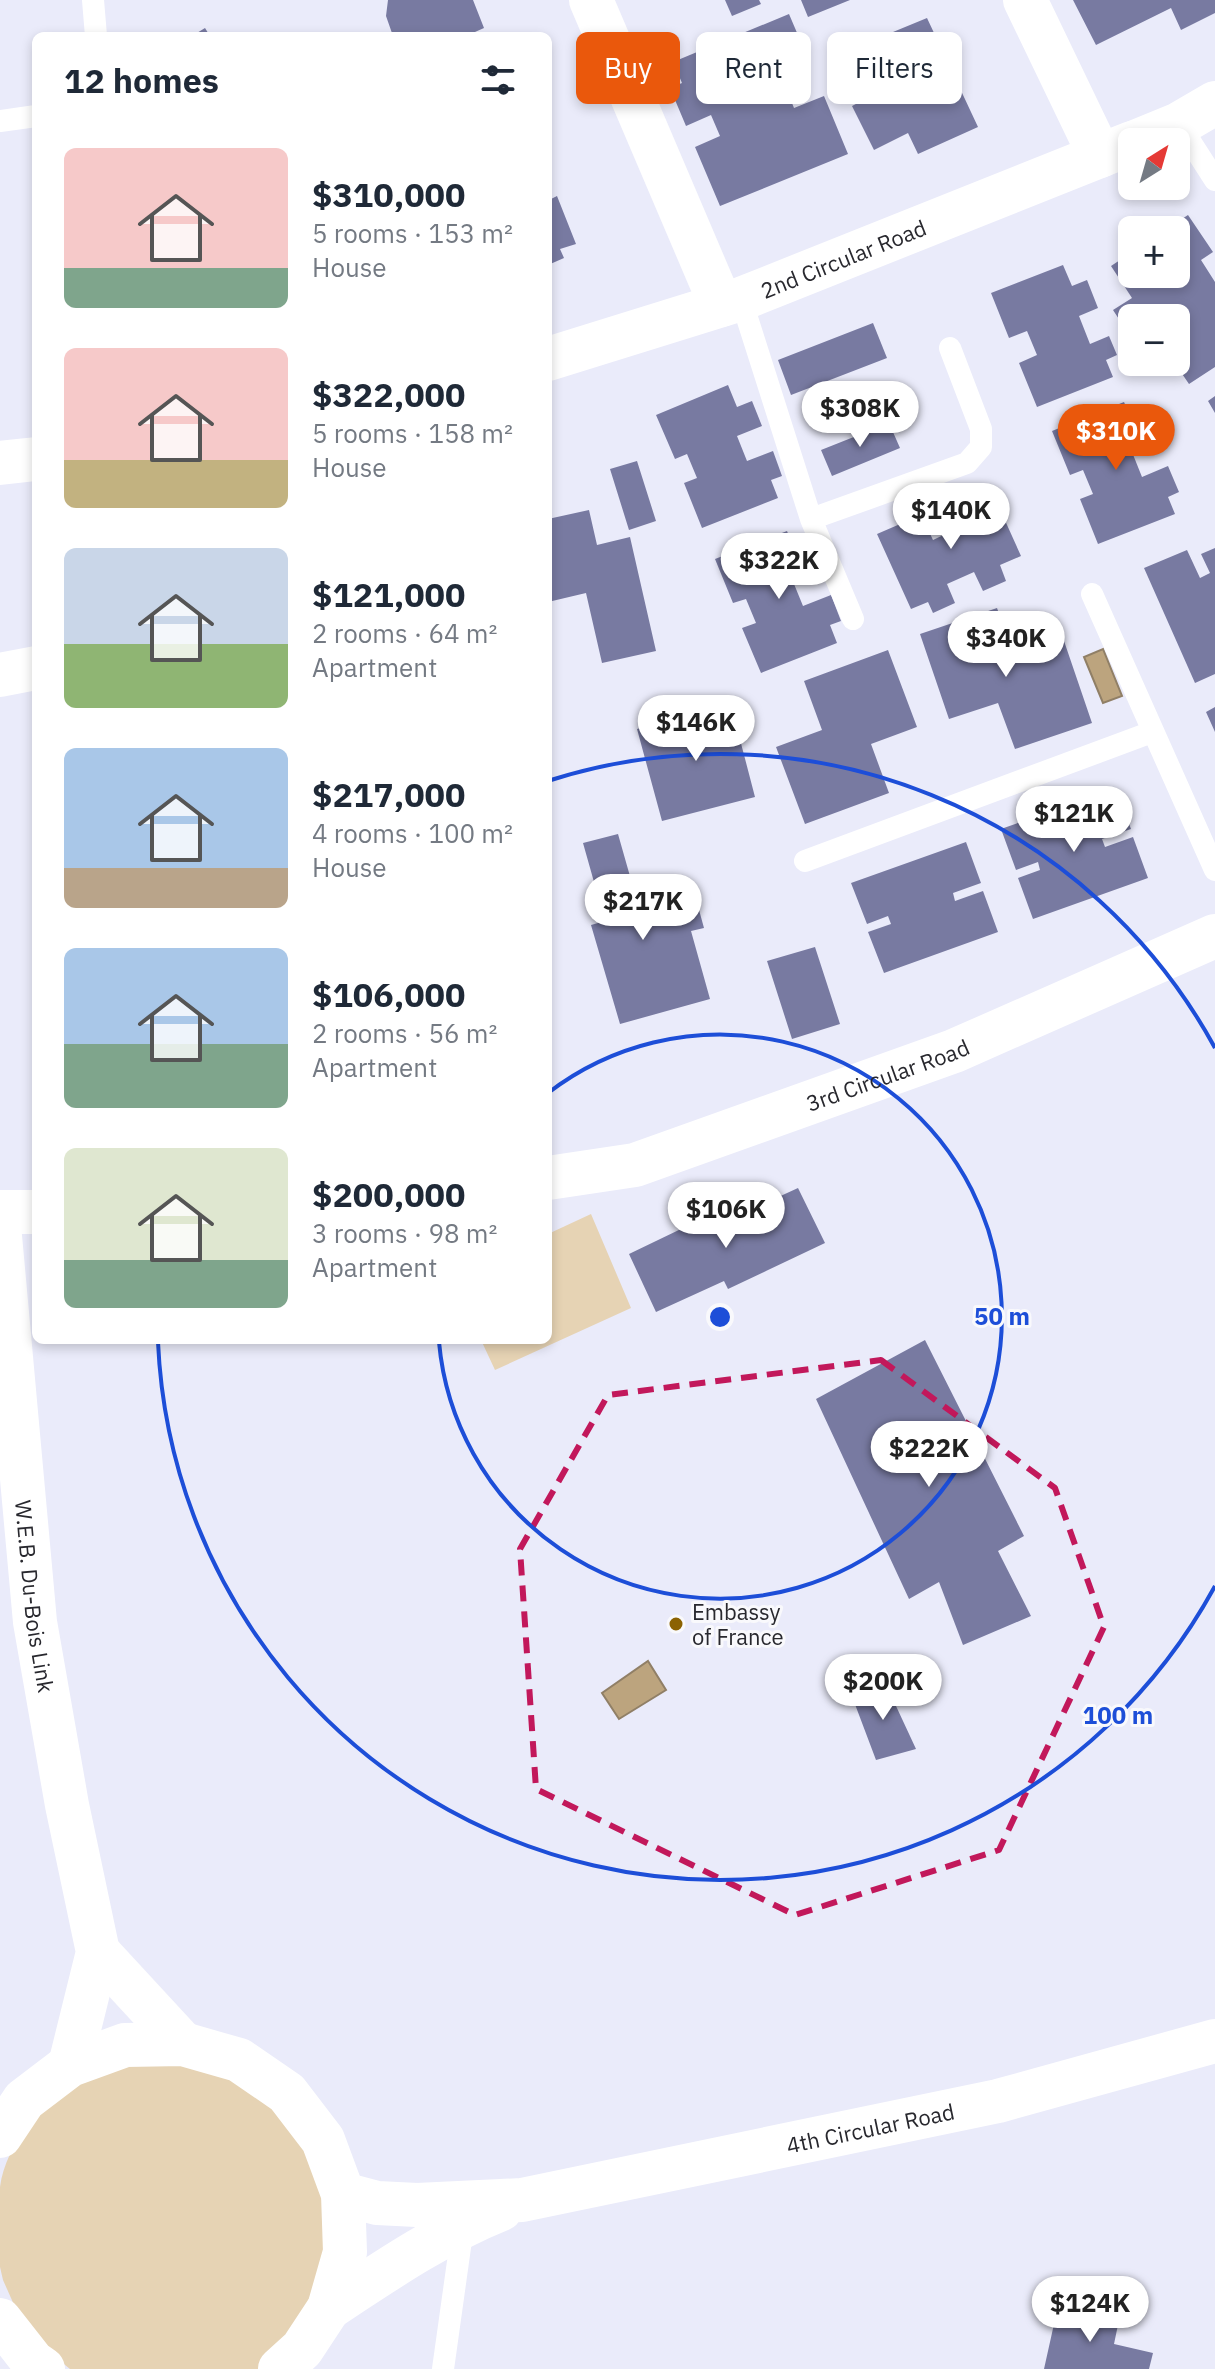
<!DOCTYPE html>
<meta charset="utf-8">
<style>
body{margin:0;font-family:"IBM Plex Sans",sans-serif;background:#f2f2f3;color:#1f2937;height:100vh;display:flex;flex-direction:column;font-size:30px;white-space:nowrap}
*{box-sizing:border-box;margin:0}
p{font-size:26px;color:#747a83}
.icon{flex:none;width:44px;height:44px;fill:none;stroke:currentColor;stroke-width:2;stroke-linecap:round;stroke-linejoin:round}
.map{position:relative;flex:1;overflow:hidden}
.side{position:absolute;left:32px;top:32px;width:520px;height:1312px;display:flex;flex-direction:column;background:#fff;border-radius:12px;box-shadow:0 4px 12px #0003}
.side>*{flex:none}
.guide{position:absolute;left:576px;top:32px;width:518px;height:72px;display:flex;gap:16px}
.needle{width:52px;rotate:37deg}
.controls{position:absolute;left:1118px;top:128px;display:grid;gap:16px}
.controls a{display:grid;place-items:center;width:72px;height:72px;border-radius:12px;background:#fff;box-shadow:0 4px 12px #0003;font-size:40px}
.price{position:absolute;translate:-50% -68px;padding:0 18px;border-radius:28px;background:#fff;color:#222;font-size:26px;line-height:52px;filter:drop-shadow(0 2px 4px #0008)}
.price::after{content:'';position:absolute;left:50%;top:48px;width:24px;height:18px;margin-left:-12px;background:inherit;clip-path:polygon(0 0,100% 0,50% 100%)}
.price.on{background:#ea580c;color:#fff}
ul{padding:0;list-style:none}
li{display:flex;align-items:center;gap:24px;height:200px;padding:0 32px}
li span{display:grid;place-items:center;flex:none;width:224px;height:160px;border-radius:12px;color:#555}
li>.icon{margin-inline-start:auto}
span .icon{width:96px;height:96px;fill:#fffc;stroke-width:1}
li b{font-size:34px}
h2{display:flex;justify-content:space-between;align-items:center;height:96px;padding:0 32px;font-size:34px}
.tag{padding:0 28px;border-radius:12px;background:#fff;box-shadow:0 4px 12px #0003;font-size:28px;line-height:72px}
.tag.on{background:#ea580c;color:#fff}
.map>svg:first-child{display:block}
.green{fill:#e6d3b4}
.water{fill:#bca47e;stroke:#907f66;stroke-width:2}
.building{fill:#787aa1}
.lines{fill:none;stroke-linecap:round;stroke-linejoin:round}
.lane{stroke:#fff;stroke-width:22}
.street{stroke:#fff;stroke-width:44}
.secondary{stroke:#fff;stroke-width:44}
.marked{fill:none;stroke:#c2185b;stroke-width:6;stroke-dasharray:16 10;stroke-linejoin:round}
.ring{fill:none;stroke:#1d4ed8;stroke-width:4}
.poi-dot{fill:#8b6202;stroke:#f9f9fc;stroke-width:3}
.labels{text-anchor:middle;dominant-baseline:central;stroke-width:6;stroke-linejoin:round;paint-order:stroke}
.street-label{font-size:22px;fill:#28282e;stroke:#f9f9fc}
.poi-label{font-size:22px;fill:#28282e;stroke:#f9f9fc;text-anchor:start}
.centre{fill:#1d4ed8;stroke:#f9f9fc;stroke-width:4}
.ring-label{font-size:24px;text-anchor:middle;font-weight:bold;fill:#1d4ed8;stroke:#f9f9fc;stroke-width:6;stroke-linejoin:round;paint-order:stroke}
</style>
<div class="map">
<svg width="1215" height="2369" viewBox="0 0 1215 2369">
<rect width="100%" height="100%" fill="#eaebfa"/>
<!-- green -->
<path class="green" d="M591 1214 631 1308 495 1370 481 1340H548V1234Z
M161 2057 239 2074 321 2158 331 2274 263 2369H70L44 2348 19 2316 3 2280 0 2267C0 2241 0 2213 0 2187 6 2143 45 2097 84 2077 101 2069 141 2062 161 2057Z"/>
<!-- water -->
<path class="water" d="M1103 649 1122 696 1103 703 1084 657Z
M648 1661 666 1690 619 1719 602 1693Z"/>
<!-- building -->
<path class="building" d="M388 0H473L484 28 466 36H393L386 16Z
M725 0H759L761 4 732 16Z
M801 0H850L808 17Z
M1073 0H1215V13L1181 30 1171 8 1096 45Z
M789 14 809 61 790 69 795 79 784 83 794 108 824 96 848 154 720 206 695 147 720 136 711 115 686 126 670 88 682 83 673 62Z
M927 18 978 127 918 154 908 133 874 150 852 106 873 95 861 68 885 59 876 39Z
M205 28 210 36H192Z
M548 192 551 199 557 196 576 244 560 249 564 258 548 265Z
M1188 215 1213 252 1201 260 1215 282V367L1189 384 1174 362H1176V318H1132V339L1113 310 1132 298 1111 266 1132 252V274H1176V230H1165Z
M1063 265 1072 286 1087 280 1098 308 1079 316 1090 344 1109 336 1117 355 1106 360 1113 377 1037 407 1019 363 1037 355 1027 331 1009 338 991 293Z
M873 323 887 358 791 395 778 360Z
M728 385 737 407 752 401 762 426 737 436 747 461 773 451 782 476 771 480 778 498 702 528 684 483 697 478 687 454 675 459 656 415Z
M1215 396V413L1208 401Z
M1124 402 1133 423 1149 417 1159 442 1132 452 1142 477 1168 466 1179 492 1168 497 1175 514 1098 544 1080 499 1093 494 1083 470 1070 475 1052 431Z
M889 423 900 448 832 476 821 450Z
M637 461 656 521 629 530 610 469Z
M989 485 1021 556 1000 565 1006 581 983 591 974 572 947 584 955 603 933 613 928 602 911 609 877 534 921 515 933 540 956 529 945 505Z
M589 510 597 545 630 537 656 651 602 663 586 593 548 602V519Z
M787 531 795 552 811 546 822 572 794 584 803 606 831 595 841 621 830 625 837 643 761 673 742 628 756 623 746 599 733 603 715 559Z
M1215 548V674L1195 683 1144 568 1187 550 1200 578 1210 573 1201 554Z
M997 608 1013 654 1063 638 1092 723 1015 749 998 703 949 719 920 634Z
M888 650 917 727 871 744 889 793 805 824 776 747 822 730 804 681Z
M731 705 755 797 662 821 637 729Z
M1215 707V732L1206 712Z
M1115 788 1131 829 1102 839 1105 847 1133 837 1148 878 1033 919 1018 878 1040 870 1038 862 1016 870 1001 829Z
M618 834 641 915 696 899 704 928 691 931 710 999 620 1024 591 925 605 921 583 843Z
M966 842 981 883 953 893 955 901 983 891 998 932 884 973 868 932 891 924 888 916 867 924 851 883Z
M815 947 840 1024 792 1039 767 961Z
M798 1188 825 1243 728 1289 724 1281 656 1312 629 1254 710 1215 715 1226Z
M925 1340 1024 1536 998 1551 1031 1616 963 1645 939 1582 909 1599 816 1399Z
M883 1678 916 1749 876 1760 853 1699Z
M1058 2306 1119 2320 1114 2344 1153 2353 1149 2369H1044Z"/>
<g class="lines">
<!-- lane -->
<path class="lane" d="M93 0 96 36
M0 121 36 116
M1179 124 1215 180
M741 299 811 519 853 619
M811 519 967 463 981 447V429L950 348
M1092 594 1215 870
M805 861 1152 732
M443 2369 463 2226"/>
<!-- street -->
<g class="street">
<path d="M591 0 721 305"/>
<path d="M1025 0 1100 156"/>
<path d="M0 675 36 668"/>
<path id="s1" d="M548 1178 635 1165 954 1051 1215 936"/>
<path d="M0 1212H36"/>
</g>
<!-- secondary -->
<g class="secondary">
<path d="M1135 142 1179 124 1215 103"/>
<path id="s2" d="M548 359 741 299 1132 143"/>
<path d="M0 463 36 459"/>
<path id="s3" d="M0 1236 35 1622 67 1805 98 1952 70 2065"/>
<path d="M98 1952 183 2044"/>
<path d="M0 2136 24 2100 70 2065 125 2045 183 2044 239 2060 287 2093 323 2140 343 2194 345 2252 329 2308 302 2349 280 2369"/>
<path id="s4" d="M343 2194 377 2203 417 2205 522 2200 998 2101 1215 2041"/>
<path d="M329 2308C385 2271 439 2234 501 2209"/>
<path d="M0 2320 33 2362 43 2369"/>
</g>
</g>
<!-- marked area -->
<path class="marked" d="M881 1360 1055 1488 1104 1627 999 1850 795 1915 536 1789 520 1549 608 1395Z"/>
<!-- distance rings -->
<g class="ring">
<path d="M548 1093A282 282 0 1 1 439 1342"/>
<path d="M1215 1586A563 563 0 0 1 158 1342M551 780A563 563 0 0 1 1215 1048"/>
</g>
<!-- markers -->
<circle class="poi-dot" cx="676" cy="1624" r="8"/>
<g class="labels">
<!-- street labels -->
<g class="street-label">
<text stroke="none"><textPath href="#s2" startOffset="312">2nd Circular Road</textPath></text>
<text stroke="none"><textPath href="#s1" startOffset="356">3rd Circular Road</textPath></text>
<text stroke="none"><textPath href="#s3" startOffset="362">W.E.B. Du-Bois Link</textPath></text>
<text stroke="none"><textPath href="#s4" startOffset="536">4th Circular Road</textPath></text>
</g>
<!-- poi labels -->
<g class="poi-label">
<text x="692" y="1611">Embassy<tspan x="692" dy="25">of France</tspan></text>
</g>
</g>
<circle cx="720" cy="1317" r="12" class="centre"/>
<g class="ring-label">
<text x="1002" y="1325">50 m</text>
<text x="1118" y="1724">100 m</text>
</g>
</svg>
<div class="controls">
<a><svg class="needle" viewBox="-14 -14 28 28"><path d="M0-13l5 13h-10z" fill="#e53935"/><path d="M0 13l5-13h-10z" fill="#747a83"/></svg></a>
<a>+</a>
<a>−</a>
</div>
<b class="price" style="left:860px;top:449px">$308K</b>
<b class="price on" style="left:1116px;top:472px">$310K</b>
<b class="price" style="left:951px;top:551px">$140K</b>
<b class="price" style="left:779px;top:601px">$322K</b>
<b class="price" style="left:1006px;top:679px">$340K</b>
<b class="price" style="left:696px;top:763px">$146K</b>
<b class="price" style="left:1074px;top:854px">$121K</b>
<b class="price" style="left:643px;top:942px">$217K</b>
<b class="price" style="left:726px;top:1250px">$106K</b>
<b class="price" style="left:929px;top:1489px">$222K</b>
<b class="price" style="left:883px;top:1722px">$200K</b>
<b class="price" style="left:1090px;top:2344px">$124K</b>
<div class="guide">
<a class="tag on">Buy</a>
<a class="tag">Rent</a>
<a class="tag">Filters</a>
</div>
<section class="side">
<h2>12 homes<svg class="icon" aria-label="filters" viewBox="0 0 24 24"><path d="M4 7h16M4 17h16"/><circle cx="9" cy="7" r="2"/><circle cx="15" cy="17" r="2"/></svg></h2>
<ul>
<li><span style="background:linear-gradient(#f6c9c9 75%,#7fa58c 0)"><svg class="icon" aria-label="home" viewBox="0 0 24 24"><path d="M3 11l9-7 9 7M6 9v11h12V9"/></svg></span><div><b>$310,000</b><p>5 rooms · 153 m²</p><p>House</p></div></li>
<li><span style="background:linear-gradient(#f6c9c9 70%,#c2b280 0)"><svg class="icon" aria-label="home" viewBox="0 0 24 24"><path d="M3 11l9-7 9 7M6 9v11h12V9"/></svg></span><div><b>$322,000</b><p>5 rooms · 158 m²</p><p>House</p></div></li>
<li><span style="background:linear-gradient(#c9d6e8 60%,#8fb573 0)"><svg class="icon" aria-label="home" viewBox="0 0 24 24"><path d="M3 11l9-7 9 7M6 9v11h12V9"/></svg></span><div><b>$121,000</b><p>2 rooms · 64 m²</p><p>Apartment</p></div></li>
<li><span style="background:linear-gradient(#a9c7e8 75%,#b9a48a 0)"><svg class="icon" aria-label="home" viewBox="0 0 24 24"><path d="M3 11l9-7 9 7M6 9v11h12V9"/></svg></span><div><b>$217,000</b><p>4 rooms · 100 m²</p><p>House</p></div></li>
<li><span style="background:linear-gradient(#a9c7e8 60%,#7fa58c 0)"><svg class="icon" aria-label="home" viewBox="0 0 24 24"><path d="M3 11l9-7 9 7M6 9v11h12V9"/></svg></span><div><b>$106,000</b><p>2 rooms · 56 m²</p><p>Apartment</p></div></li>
<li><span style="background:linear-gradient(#dfe7d0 70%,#7fa58c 0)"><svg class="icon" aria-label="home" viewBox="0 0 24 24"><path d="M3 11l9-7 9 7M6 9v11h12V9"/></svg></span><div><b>$200,000</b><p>3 rooms · 98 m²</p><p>Apartment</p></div></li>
</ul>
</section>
</div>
